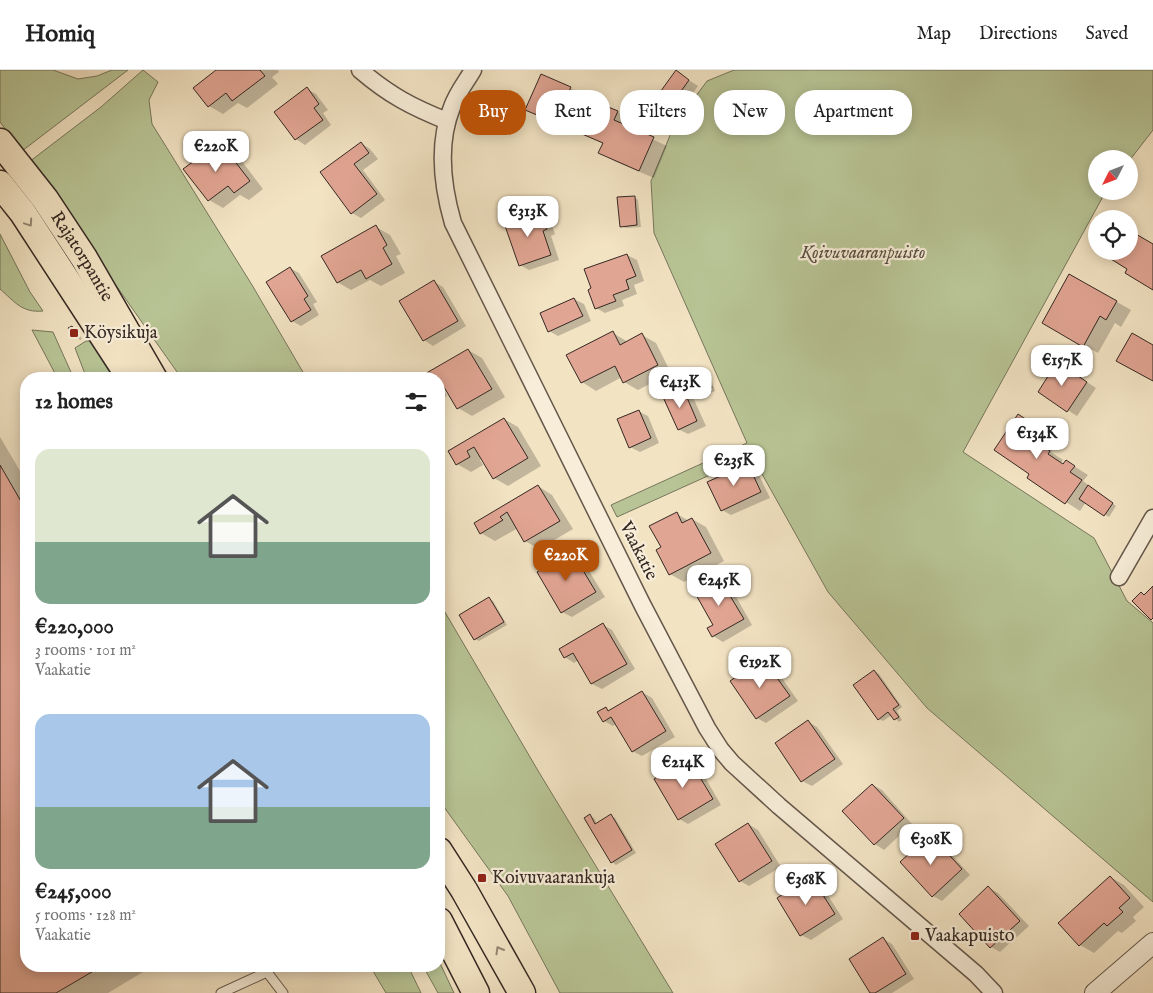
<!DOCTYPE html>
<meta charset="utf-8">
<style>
body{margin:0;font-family:"IM FELL English",serif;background:#f6f6f6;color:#222;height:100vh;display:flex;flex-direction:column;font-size:19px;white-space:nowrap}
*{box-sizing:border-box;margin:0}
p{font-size:16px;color:#767676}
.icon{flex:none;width:28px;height:28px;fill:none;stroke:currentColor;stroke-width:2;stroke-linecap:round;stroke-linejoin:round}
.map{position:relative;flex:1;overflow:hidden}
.details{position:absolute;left:20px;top:302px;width:425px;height:600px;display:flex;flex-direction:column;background:#fff;border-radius:20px;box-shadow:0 2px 12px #0003}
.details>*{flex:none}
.hud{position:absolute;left:460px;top:20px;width:475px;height:45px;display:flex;gap:10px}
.needle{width:32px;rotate:228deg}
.tools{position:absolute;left:1088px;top:80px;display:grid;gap:10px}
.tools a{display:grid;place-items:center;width:50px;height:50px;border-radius:50%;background:#fff;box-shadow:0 2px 12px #0003;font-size:25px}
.price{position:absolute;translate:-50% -42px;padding:0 11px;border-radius:10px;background:#fff;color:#222;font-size:16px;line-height:32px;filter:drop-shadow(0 1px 2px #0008)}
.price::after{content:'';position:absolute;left:50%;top:30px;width:15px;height:11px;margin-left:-8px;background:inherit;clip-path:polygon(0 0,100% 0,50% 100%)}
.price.selected{background:#b45309;color:#fff}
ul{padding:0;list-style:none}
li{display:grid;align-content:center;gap:10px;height:265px;padding:0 15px}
li span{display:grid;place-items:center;height:155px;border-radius:15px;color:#555}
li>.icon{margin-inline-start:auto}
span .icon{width:90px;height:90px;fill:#fffc;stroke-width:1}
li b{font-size:21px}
h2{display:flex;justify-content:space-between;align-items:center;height:60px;padding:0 15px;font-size:21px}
.tag{padding:0 18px;border-radius:20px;background:#fff;box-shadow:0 2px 12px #0003;font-size:18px;line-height:45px}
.tag.selected{background:#b45309;color:#fff}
header{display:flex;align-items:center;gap:30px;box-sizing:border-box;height:70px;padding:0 25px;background:#fff;border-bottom:1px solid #e0e0e0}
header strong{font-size:24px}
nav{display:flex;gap:28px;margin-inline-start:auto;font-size:18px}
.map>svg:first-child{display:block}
.green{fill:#b8c495;stroke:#76765c}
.shadow{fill:#0003}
.building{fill:#e1a593;stroke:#352823}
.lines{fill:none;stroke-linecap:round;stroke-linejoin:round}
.service-casing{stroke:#64574b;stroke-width:11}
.minor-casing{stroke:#64574b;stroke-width:19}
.tertiary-casing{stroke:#64574b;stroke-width:22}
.primary-casing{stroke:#352823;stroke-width:29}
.service{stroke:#f7edd8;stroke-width:9}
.minor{stroke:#f7edd8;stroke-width:16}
.tertiary{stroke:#f7edd8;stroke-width:20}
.primary{stroke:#f2e3c3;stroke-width:26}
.oneway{stroke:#948673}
.poi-dot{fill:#8f2418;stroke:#f7edd8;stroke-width:2}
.labels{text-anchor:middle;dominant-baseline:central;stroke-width:4.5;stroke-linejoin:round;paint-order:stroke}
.park-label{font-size:18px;font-style:italic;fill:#564f40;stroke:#f7edd8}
.street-label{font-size:18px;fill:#352823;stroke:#f7edd8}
.poi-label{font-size:18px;fill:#352823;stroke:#f7edd8;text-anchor:start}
</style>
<header>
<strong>Homiq</strong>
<nav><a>Map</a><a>Directions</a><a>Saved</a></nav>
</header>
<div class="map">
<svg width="1153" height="923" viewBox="0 0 1153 923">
<rect width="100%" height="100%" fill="#f2e3c3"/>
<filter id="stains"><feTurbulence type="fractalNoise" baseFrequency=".004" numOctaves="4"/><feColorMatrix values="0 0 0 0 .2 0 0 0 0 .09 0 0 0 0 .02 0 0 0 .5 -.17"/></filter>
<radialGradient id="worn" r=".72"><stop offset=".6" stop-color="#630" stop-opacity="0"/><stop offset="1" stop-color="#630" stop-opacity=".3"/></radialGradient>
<!-- green -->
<path class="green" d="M0 0H53L78 9 97 6 112 0H128L22 81 0 52Z
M143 0 158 12 149 30 152 54 252 215 307 309H182L29 92 101 37Z
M734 0H1153V60L1129 91V89H1096V121H1106L963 382 1094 468 1127 531 1153 553V832L927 638 828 522 752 386 617 447 611 435 747 373 654 163 651 111 674 56 707 11Z
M0 164 30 222 43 241C22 243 15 232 0 219Z
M32 260 53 262 74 309H58Z
M86 271H91L119 309H87L75 278Z
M439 532 540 704 673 923H560L508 826 439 730Z
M439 891 454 923H438L423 896H439Z
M370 896H408L421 923H386Z"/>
<!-- shadow -->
<path class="shadow" d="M218 0H278L279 2 272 7 278 14 247 38 238 33 223 44 209 36 195 19Z
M676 2 698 16 681 39 672 33Z
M570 18 579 23 573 37 578 40 570 59 527 40Z
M307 19 316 24 328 40 323 43 331 55 305 75 296 69Z
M596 33 618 42 632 50 628 58 667 76 654 108 614 91 600 83 603 74 584 63Z
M220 73 234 81 263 119 249 130 240 125 223 138 209 130Z
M361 73 370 79 378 89 363 100 385 130 361 148 352 143 322 102Z
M634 127 638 130 641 157 626 158 621 156Z
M540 142 549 147 555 164 551 166 559 190 529 200 520 195Z
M376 157 390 165 401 184 396 186 405 203 381 216 370 210 351 220 337 212Z
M627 185 637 190 644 211 634 215 637 224 622 230 624 236 605 243 596 238Z
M290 198 299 203 317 232 313 234 319 245 301 256 292 251Z
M1070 205 1131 240 1121 257 1115 253 1098 283 1043 252Z
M434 212 443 217 466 256 433 276 424 270Z
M574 229 584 234 591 251 558 266 549 261Z
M72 258 76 260 82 269 80 270 76 267Z
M613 263 628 272 642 265 656 273 671 303 638 320 624 312 622 307 596 321 582 312Z
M468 280 482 288 505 327 472 346 458 338 446 319 444 320 447 326 439 330V309H419Z
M1067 299 1096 318 1077 346 1039 322Z
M706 308 711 310 715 321 703 326 699 324Z
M683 320 692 325 706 356 688 364 678 359Z
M638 341 648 346 659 373 640 382 630 377Z
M1019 346 1049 365 1045 369 1055 376 1051 382 1063 390 1061 393 1064 394 1066 391 1088 405 1083 411 1116 436 1109 447 1086 432 1080 441 1028 408 1031 404Z
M504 349 518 357 541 396 508 416 494 408 482 388 480 390 483 395 471 402 457 394 449 381Z
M0 367 26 411V896H153L108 923H0Z
M748 395 757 401 770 428 731 445 722 440Z
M538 416 552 425 573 459 539 479 525 471 518 458 495 471 481 463 476 453Z
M439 439 443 447 439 450Z
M677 444 689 451 692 449 706 457 724 491 684 512 670 504Z
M572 483 581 488 605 527 572 547 562 542Z
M720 510 730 516 752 555 723 572 713 566Z
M489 529 493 531 507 555 479 571 475 569Z
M603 555 612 560 635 599 602 619 592 614 579 590 574 593 565 587Z
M763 589 772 594 798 631 766 653 757 648Z
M874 601 879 604 902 637 897 641 902 650 899 652 892 645 883 651 879 649Z
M642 622 652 628 675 667 642 686 632 681 616 654 613 656 604 651 606 639 610 641Z
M808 652 817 657 843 694 812 716 802 711Z
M689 690 698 695 721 735 688 754 679 749Z
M873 715 882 720 912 754 884 780 875 774 844 741Z
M590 746 594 748 597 754 611 746 615 748 636 783 616 795 612 792Z
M748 754 758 760 781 797 749 816 740 811Z
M930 766 939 771 970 805 942 831 933 826Z
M1110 807 1124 815 1144 837 1133 847 1136 851 1122 863 1118 861 1094 883 1080 875Z
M811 808 820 813 843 849 811 870 801 865Z
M989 818 998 823 1029 856 1000 882 991 877 960 844Z
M883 869 892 874 914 909 892 923H872Z"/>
<!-- building -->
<path class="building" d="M216 0H260L265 6 232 31 226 23 208 37 193 18Z
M676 0 689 10 672 34 658 25Z
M541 4 571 17 564 32 570 34 561 55 525 40Z
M307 17 319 34 314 38 323 50 295 70 274 42Z
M596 32 618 41 614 50 654 67 639 101 598 83 603 73 582 64Z
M220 72 250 111 234 123 228 116 208 131 183 99Z
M361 72 369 83 354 94 377 124 351 144 320 102Z
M635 126 637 155 620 157 617 127Z
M540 140 547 159 543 161 551 185 519 196 504 153Z
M376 155 387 175 383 178 392 194 366 209 361 200 337 213 321 186Z
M1129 160 1153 174V220L1125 203 1127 199 1098 181H1129Z
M627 184 636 206 626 210 629 219 613 225 616 231 595 239 588 220 591 218 584 199Z
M290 197 308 226 304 229 311 240 291 252 266 212Z
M1069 204 1117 231 1106 250 1100 246 1083 277 1042 253Z
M434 210 458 251 423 271 399 231Z
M574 228 583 246 548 262 540 243Z
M72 256 78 266 75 268 68 258Z
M613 261 620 275 642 263 658 295 623 313 615 296 581 313 566 285Z
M1132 263 1153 275V311L1116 291Z
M468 279 492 319 457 339 438 307 416 309Z
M1057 292 1087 312 1067 342 1038 322Z
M706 306 712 318 698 324 693 312Z
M683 318 697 351 678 360 663 327Z
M639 340 651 368 629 378 617 349Z
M1018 344 1036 356 1032 360 1042 367 1038 373 1050 381 1048 384 1063 394 1066 390 1075 396 1070 402 1082 410 1065 434 1027 408 1029 404 994 380Z
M504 348 528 388 493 409 474 377 467 381 470 387 456 395 448 381Z
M748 394 761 422 721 441 707 412Z
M0 395 26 440V896H102L56 923H0Z
M538 415 560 451 524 472 507 442 500 447 503 450 480 464 474 453Z
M1088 415 1113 433 1104 446 1079 429Z
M677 442 682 453 692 448 711 483 669 505 656 480 661 477 649 456Z
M572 482 596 522 561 543 537 502Z
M720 509 744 549 712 567 707 558 713 555 695 523Z
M1153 516V548L1151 550 1132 531 1141 522 1144 525Z
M489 527 504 552 474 570 459 545Z
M603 553 627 594 591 614 573 583 564 588 559 579Z
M763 588 790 626 756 649 730 611Z
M874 600 899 635 893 639 899 647 894 650 888 642 878 650 853 615Z
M642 621 666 661 632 682 611 647 603 652 597 642 606 637 608 641Z
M808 650 835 689 801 712 775 673Z
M689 689 713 729 678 750 654 709Z
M872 714 904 748 874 775 842 741Z
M590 744 595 754 611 744 632 780 611 793 584 748Z
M748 753 772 791 739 812 715 774Z
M930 764 962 799 932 827 900 792Z
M811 806 835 844 800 866 777 828Z
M1110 806 1130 828 1119 838 1123 842 1107 856 1104 853 1079 876 1058 853Z
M988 816 1020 851 990 878 959 844Z
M883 867 906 904 875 923H870L849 889Z"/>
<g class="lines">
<defs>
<path id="service" d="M221 923 267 902 283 923"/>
<path id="minor" d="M360 0C389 25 412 37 447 51
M473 0C466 12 457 23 452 37 437 74 442 115 453 153L643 536 707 658 721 680 732 693 779 736 976 904 994 923
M1119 507 1153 448"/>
<path id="tertiary" d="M1095 923 1153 873"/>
<g id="primary">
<path id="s1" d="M0 72 45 129 84 188 154 309"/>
<path d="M0 114 23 143 131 309"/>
<path d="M439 781 464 820 522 923"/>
<path d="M439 851 476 923"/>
</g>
</defs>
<!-- service casing -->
<use href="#service" class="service-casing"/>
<!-- minor casing -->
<use href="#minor" class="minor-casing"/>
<!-- tertiary casing -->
<use href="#tertiary" class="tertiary-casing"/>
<!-- primary casing -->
<use href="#primary" class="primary-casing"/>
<!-- service -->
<use href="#service" class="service"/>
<!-- minor -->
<use href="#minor" class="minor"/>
<!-- tertiary -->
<use href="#tertiary" class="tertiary"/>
<!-- primary -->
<use href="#primary" class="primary"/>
</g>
<!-- one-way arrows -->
<defs><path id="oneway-chevron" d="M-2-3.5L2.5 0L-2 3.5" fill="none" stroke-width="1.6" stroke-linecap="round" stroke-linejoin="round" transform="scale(1.25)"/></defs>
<g class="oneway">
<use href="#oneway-chevron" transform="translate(29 153) rotate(56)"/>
<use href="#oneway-chevron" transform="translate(499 880) rotate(-120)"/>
</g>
<!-- markers -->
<g class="poi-dot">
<rect x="69" y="258" width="10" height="10" rx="2.5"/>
<rect x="477" y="803" width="10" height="10" rx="2.5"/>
<rect x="910" y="861" width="10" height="10" rx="2.5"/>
</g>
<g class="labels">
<!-- park labels -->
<g class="park-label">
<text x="863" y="183">Koivuvaaranpuisto</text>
</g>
<!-- street labels -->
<g class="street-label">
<text stroke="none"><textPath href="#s1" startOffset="141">Rajatorpantie</textPath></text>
<text transform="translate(638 481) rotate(63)">Vaakatie</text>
</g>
<!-- poi labels -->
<g class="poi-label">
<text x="84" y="263">Köysikuja</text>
<text x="492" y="808">Koivuvaarankuja</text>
<text x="925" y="866">Vaakapuisto</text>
</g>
</g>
<rect width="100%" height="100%" filter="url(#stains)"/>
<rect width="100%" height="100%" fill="url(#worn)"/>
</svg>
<div class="tools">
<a><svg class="needle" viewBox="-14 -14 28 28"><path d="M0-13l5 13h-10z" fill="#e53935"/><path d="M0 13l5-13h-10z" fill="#767676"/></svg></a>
<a><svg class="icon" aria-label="locate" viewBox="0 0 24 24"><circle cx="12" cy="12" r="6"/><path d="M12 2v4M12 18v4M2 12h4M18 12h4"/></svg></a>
</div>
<b class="price" style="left:216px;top:103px">€220K</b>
<b class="price" style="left:528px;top:168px">€313K</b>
<b class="price" style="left:1062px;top:317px">€157K</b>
<b class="price" style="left:680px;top:339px">€413K</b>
<b class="price" style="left:1037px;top:390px">€134K</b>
<b class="price" style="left:734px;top:417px">€235K</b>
<b class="price selected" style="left:566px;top:512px">€220K</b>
<b class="price" style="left:719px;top:537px">€245K</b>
<b class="price" style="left:760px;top:619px">€192K</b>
<b class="price" style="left:683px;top:719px">€214K</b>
<b class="price" style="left:931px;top:796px">€308K</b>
<b class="price" style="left:806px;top:836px">€368K</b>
<div class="hud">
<a class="tag selected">Buy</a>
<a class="tag">Rent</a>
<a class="tag">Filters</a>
<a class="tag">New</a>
<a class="tag">Apartment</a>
</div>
<section class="details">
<h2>12 homes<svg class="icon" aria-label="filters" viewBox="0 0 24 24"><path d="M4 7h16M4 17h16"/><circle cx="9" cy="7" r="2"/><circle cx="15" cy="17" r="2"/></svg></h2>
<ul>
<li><span style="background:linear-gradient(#dfe7d0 60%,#7fa58c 0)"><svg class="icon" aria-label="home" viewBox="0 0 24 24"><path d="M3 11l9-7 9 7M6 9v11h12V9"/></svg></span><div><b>€220,000</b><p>3 rooms · 101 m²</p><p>Vaakatie</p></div></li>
<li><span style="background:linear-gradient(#a9c7e8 60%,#7fa58c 0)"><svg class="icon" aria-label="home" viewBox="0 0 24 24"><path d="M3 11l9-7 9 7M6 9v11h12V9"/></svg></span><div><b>€245,000</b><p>5 rooms · 128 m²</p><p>Vaakatie</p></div></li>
</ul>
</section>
</div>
